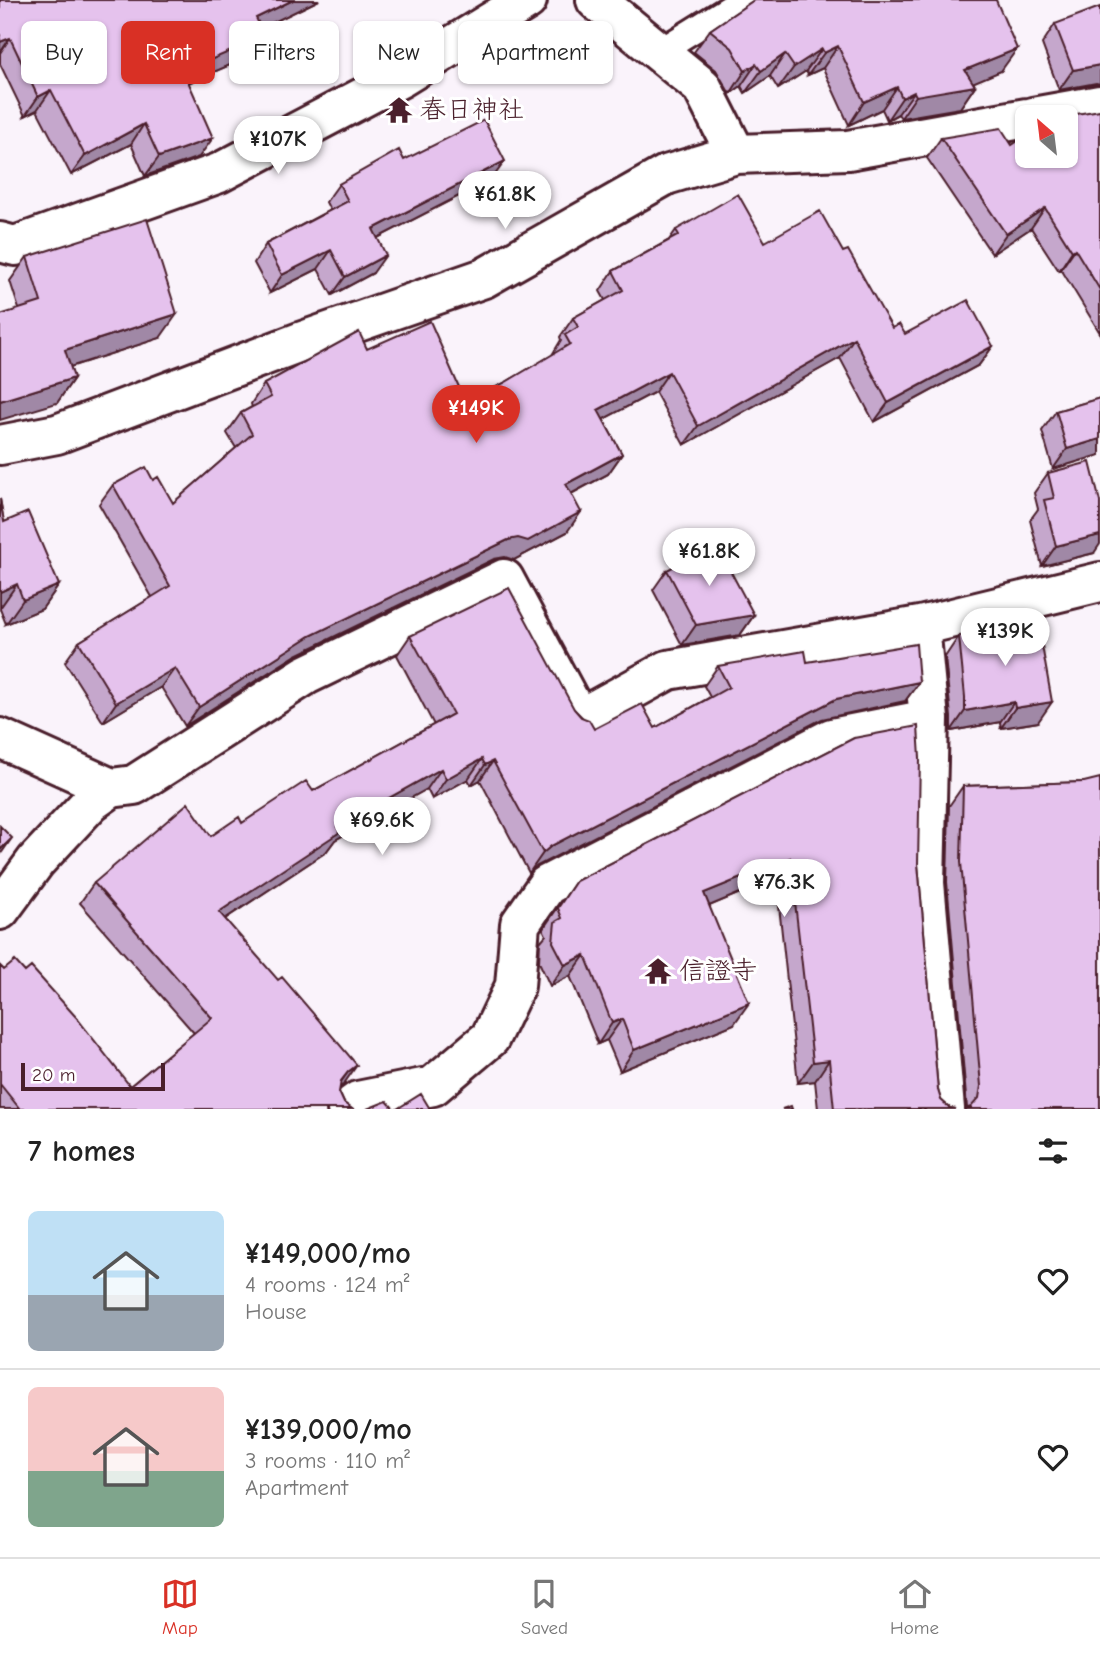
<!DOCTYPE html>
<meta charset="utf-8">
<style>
body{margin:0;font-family:"Comic Neue","Klee One",sans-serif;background:#f2f2f2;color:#222;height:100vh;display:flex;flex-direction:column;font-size:26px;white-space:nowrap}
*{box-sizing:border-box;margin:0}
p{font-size:23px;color:#767676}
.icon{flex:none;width:38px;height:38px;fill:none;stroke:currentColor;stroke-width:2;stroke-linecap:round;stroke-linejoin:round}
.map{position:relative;height:1109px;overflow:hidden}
.sheet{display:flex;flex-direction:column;background:#fff;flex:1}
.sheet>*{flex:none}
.hud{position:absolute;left:21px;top:21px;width:700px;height:63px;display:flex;gap:14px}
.needle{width:46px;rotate:332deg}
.tools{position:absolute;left:1015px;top:105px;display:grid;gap:14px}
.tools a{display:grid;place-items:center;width:63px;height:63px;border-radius:10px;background:#fff;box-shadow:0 2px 5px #0004;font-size:35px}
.scale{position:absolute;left:21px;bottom:18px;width:144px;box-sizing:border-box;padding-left:7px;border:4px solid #4a1f2b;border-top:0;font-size:19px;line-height:24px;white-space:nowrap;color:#4a1f2b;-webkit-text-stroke:5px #fff;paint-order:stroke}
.price{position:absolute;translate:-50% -60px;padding:0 16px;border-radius:24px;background:#fff;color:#222;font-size:23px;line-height:46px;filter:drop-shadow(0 2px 4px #0008)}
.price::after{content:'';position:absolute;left:50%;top:42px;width:21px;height:16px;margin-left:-10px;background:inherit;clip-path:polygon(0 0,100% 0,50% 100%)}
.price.active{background:#d93025;color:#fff}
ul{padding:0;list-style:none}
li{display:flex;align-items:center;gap:21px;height:175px;padding:0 28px}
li+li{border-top:2px solid #e0e0e0}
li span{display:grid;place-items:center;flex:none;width:196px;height:140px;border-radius:10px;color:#555}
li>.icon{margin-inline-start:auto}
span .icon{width:84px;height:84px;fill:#fffc;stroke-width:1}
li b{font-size:30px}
h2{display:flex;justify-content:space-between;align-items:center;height:84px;padding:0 28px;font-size:30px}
.pill{padding:0 24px;border-radius:10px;background:#fff;box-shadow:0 2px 5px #0004;font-size:24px;line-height:63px}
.pill.active{background:#d93025;color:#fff}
.tab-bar{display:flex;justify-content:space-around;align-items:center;height:98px;border-top:2px solid #e0e0e0;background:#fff;font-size:19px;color:#767676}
.tab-bar a{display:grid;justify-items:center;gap:4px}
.tab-bar .active{color:#d93025}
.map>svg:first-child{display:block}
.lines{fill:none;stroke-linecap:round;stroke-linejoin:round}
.service-casing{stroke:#4a1f2b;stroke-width:30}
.minor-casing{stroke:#4a1f2b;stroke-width:44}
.service{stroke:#fff;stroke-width:24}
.minor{stroke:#fff;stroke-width:38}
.wall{fill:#c5a7cc;stroke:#4a1f2b;stroke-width:2}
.shaded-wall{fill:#a088a6;stroke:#4a1f2b;stroke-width:2}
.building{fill:#e5c2ed;stroke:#4a1f2b;stroke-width:2}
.labels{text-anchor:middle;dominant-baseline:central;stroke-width:6;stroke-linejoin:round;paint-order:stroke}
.poi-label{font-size:26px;fill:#4a1f2b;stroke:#fff;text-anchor:start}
</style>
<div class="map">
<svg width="1100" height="1109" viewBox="0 0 1100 1109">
<rect width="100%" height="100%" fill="#faf3fb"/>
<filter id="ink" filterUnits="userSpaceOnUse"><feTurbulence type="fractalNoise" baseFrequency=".0143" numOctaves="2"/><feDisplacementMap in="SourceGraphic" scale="14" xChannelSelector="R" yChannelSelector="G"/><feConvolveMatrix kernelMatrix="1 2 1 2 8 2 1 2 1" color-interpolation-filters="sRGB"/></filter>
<g filter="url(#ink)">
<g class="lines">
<defs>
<path id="service" d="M660 51 742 0"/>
<path id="minor" d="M596 0 702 87 736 154
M1033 117 1100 105
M0 242 15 246 219 173 400 78 527 0
M0 445 57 434 300 342 484 278 666 175 736 154 848 150 1027 118
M920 626 929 719 925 883 945 1109
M0 738 111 788
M0 910 36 861 91 802 111 788 134 785 306 675 504 579 579 719 668 670 920 626 1100 582
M347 1109 358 1101 433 1086 490 1038 515 986 520 924 547 885 832 738 929 719"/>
</defs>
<!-- service casing -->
<use href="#service" class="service-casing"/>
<!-- minor casing -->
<use href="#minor" class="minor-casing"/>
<!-- service -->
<use href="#service" class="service"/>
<!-- minor -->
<use href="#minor" class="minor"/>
</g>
<!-- wall -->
<path class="wall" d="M0 0H319L261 28 262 30 248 49 237 55 230 65 188 83 199 157 145 176 131 144 71 175 37 110 25 116 0 64Z
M754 0 1001 71 973 82 975 86 960 108 901 118 898 114 887 120 882 109 849 125 823 68 808 75 806 71 778 89 770 76 745 93 741 86 730 94 716 70 694 52 710 30Z
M1055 24 1096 83 1059 90 1042 44Z
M1100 110V333L1061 269 1059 271 1031 228 992 254 927 158 941 138 1012 145Z
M404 160 492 179 377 238 373 273 332 295 318 269 270 293 254 263 266 244 330 210 326 202 339 184Z
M676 230 843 252 892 328 905 334 993 346 979 365 874 422 840 358 684 445 655 392 603 419 622 454 608 474 571 494 567 532 514 560 505 557 494 559 296 655 185 726 161 687 103 722 65 662 79 642 152 597 99 504 113 485 153 480 173 503 236 448 227 433 241 413 252 407 251 404 264 384 367 349 466 403 506 382 552 355 561 340 560 337 573 318 605 300 600 291 613 271 669 240Z
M27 257 160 338 70 367 74 378 57 403 19 309 10 281Z
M1100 398V455L1053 469 1042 431 1056 411Z
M1048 473 1094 553 1042 566 1030 520 1038 509 1034 493Z
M0 499 4 522 59 585 42 609 6 624 0 609Z
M667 570 754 615 740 635 682 645 653 590Z
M410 636 574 709 594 729 655 728 710 697 704 686 718 666 807 662 919 682 905 701 822 719 537 866 529 873 480 780 471 785 468 779 432 799 427 789 335 840 326 852 225 919 343 1085 340 1087 339 1092 344 1103 352 1109H0V966L130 1086 194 1033 80 903 94 883 242 823 313 791 434 725 397 655Z
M959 636 1038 722 1001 728 1000 722 951 731V717L945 657Z
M854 738 918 864 938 1090 941 1100 950 1108 956 1109H818L815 1081 798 1083 776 878 709 906 734 1024 620 1071 607 1040 598 1044 570 976 550 986 539 962 540 942 546 935 543 929 576 881Z
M1084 782 1100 1109 967 1108 947 882 949 806 963 786Z"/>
<!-- shaded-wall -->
<path class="shaded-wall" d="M293 0H319L243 37 256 18Z
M262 30 248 49 237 55 230 65 188 83 179 95 189 69 240 40Z
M10 38 0 53V42Z
M838 46 823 68 808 75 824 53Z
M822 49 806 71 778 89 794 67Z
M1017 49 1001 71 958 89 975 86 960 108 901 118 916 96 965 70Z
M785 54 770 76 745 93 761 71Z
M756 64 741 86 730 94 745 71Z
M1100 65V84L1096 83 1059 90 1073 70Z
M897 87 882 109 849 125 864 102Z
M51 90 37 110 25 116 38 97Z
M914 92 898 114 887 120 902 98Z
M144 124 131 144 71 175 85 156Z
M213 138 199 157 145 176 159 157Z
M505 161 492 179 360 247 373 229Z
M1045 208 1031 228 992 254 1006 234Z
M1075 249 1061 269 1059 271 1072 251Z
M331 250 318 269 270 293 282 275Z
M386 255 373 273 332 295 345 277Z
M177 314 160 338 48 374 65 350Z
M854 338 840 358 684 445 698 426Z
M993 346 979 365 874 422 888 403Z
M669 372 655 392 585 429 598 410Z
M74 378 57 403 0 420V401Z
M1100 439V455L1053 469 1067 449Z
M622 454 608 474 552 504 566 484Z
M581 512 567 532 514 560 505 557 494 559 296 655 185 726 199 707 310 636 508 540Z
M1100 535V544L1094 553 1042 566 1056 546Z
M17 584 0 608V592Z
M59 585 42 609 6 624 23 600Z
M754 615 740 635 682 645 696 625Z
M175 668 161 687 103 722 116 703Z
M919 682 905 701 822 719 537 866 529 873 543 853 551 846 836 699Z
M1014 702 1000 722 951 731 965 711Z
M1052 702 1038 722 1001 728 1015 708Z
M482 759 468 779 432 799 446 779Z
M493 761 480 780 471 785 485 765Z
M441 769 427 789 335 840 326 852 205 932 219 912 337 827Z
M12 838 0 855V850Z
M790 858 776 878 690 914 704 893Z
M585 955 570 976 550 986 565 965Z
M749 1003 734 1024 620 1071 634 1050Z
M622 1019 607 1040 598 1044 612 1023Z
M829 1060 815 1081 798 1083 813 1062Z
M357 1065 343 1085 334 1092 348 1072Z"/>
<!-- building -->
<path class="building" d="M0 0H293L256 18 262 30 240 40 243 46 189 69 193 76 187 79 213 138 159 157 144 124 85 156 51 90 38 97 10 38 0 42Z
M754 0H996L1017 49 965 70 975 86 916 96 914 92 902 98 897 87 864 102 838 46 824 53 822 49 794 67 785 54 761 71 756 64 745 71 732 48 710 30Z
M1100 7V65L1073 70 1055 24Z
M1100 110V290L1075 249 1072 251 1045 208 1006 234 941 138 1001 128 1012 145 1027 135V156H1066V117H1059Z
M484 120 505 161 373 229 386 255 345 277 331 250 282 275 266 244 348 201 339 184 399 150 404 160Z
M738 194 765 242 820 211 843 252 848 250 892 328 899 324 905 334 968 300 993 346 888 403 854 338 698 426 669 372 598 410 622 454 566 484 581 512 528 541 518 538 508 540 310 636 199 707 175 668 116 703 79 642 170 586 113 485 146 467 153 480 158 477 173 503 252 434 241 413 271 397 264 384 359 332 367 349 430 321 466 403 506 382 570 344 565 335 578 327 573 318 623 290 613 271 679 235 676 230Z
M147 219 177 314 65 350 74 378 0 401V315L41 302 27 257Z
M1100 398V439L1067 449 1056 411Z
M1090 462 1100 502V535L1056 546 1044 500 1054 498 1048 473Z
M0 499 4 522 28 512 59 585 23 600 17 584 0 592Z
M716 544 754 615 696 625 667 570Z
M509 588 574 709 581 717 589 720 594 729 642 704 655 728 729 687 718 666 805 651 807 662 916 644 919 682 836 699 551 846 543 853 493 761 485 765 482 759 446 779 441 769 337 827 340 832 219 912 278 980 282 977 357 1065 348 1072 341 1081 339 1092 344 1103 352 1109H20L0 1084V966L4 970 15 961 25 972 31 967 76 1017 130 1086 212 1018 94 883 188 803 211 836 239 817 242 823 306 781 313 791 453 714 410 636Z
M1038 623 1052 702 1015 708 1014 702 965 711V697L959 636Z
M918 726 920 758 918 864 938 1090 941 1100 950 1108 956 1109H834L829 1060 813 1062 790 858 704 893 749 1003 634 1050 622 1019 612 1023 585 955 565 965 553 942 555 922 562 918 558 908 576 881 854 738Z
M1100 778V1109H965L971 1107 979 1098 981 1086 961 862 963 786 1084 782Z
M0 826 12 838 0 850Z
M421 1094 430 1109H397Z
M387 1101 394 1109H367Z
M791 1106 792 1109H782Z"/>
</g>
<!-- icons -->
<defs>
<symbol id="temple-bare" viewBox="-9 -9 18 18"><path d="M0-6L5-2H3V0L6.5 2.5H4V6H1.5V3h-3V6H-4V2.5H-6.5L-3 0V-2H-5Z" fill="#4a1f2b" stroke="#fff" stroke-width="2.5" paint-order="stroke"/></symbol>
</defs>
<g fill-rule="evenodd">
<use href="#temple-bare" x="380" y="91" width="38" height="38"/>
<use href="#temple-bare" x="639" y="952" width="38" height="38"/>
</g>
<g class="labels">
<!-- poi labels -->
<g class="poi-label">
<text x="420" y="110">春日神社</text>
<text x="679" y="971">信證寺</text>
</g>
</g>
</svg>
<div class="tools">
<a><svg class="needle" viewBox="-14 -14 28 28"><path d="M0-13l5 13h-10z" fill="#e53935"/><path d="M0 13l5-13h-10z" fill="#767676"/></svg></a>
</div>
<div class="scale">20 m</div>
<b class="price" style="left:278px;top:176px">¥107K</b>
<b class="price" style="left:505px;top:231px">¥61.8K</b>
<b class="price active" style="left:476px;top:445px">¥149K</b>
<b class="price" style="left:709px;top:588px">¥61.8K</b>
<b class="price" style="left:1005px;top:668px">¥139K</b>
<b class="price" style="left:382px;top:857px">¥69.6K</b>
<b class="price" style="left:784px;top:919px">¥76.3K</b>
<div class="hud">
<a class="pill">Buy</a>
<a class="pill active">Rent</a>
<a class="pill">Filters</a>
<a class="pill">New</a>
<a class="pill">Apartment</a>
</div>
</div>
<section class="sheet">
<h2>7 homes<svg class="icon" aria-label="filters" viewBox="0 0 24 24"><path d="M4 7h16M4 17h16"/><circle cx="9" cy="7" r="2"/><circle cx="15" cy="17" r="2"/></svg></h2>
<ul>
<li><span style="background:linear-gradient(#bfe0f5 60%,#9aa5b1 0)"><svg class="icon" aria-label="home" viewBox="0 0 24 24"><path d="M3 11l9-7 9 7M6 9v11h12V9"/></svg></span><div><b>¥149,000/mo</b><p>4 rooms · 124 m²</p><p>House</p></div><svg class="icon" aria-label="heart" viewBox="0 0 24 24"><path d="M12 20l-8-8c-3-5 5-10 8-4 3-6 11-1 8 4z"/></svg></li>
<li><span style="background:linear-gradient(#f6c9c9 60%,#7fa58c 0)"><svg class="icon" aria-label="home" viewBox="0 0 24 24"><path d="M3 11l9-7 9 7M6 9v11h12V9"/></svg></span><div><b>¥139,000/mo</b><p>3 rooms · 110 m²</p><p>Apartment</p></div><svg class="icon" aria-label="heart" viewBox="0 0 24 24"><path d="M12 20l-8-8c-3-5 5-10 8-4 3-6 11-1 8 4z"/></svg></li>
</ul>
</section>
<nav class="tab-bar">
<a class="active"><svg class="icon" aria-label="map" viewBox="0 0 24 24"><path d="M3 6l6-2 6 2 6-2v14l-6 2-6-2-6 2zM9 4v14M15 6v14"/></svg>Map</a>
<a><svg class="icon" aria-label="saved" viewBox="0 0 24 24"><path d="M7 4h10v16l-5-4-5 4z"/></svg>Saved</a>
<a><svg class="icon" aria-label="home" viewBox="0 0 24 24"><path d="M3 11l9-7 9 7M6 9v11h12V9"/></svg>Home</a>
</nav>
